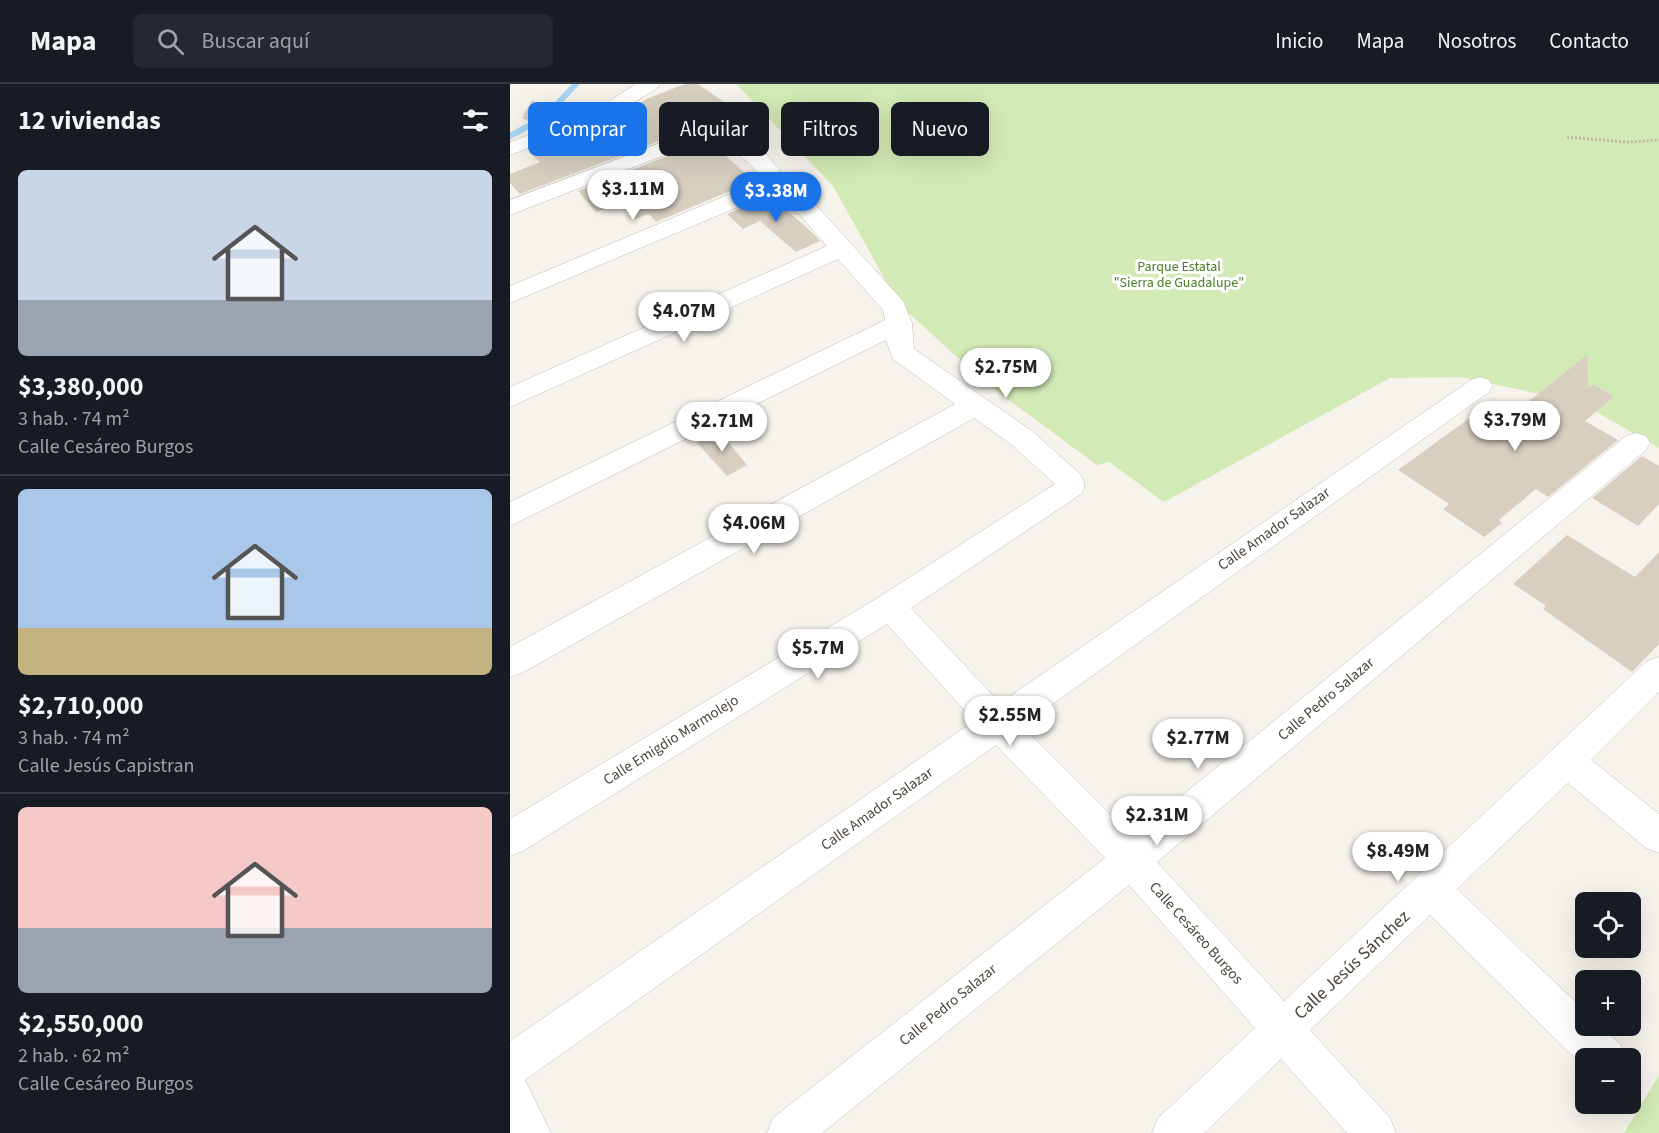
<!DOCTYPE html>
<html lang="es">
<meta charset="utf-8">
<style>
body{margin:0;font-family:"Source Sans 3",sans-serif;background:#242831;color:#f1f3f6;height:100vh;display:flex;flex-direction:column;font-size:22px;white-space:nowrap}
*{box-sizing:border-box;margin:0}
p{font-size:20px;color:#9ea1a6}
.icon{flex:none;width:33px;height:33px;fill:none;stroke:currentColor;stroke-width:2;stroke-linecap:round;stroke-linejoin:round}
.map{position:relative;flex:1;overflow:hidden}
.side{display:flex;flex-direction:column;background:#171b24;width:510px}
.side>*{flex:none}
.hud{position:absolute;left:18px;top:18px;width:570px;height:54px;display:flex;gap:12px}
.tools{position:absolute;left:1065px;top:808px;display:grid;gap:12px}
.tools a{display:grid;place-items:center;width:66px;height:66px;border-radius:9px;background:#171b24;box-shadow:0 6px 24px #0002;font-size:30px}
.price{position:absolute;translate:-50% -51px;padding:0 14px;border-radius:21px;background:#fff;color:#222;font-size:20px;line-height:39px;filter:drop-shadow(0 2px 3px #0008)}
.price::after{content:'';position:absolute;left:50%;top:36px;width:18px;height:14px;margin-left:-9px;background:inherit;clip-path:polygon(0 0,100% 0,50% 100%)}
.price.current{background:#1a73e8;color:#fff}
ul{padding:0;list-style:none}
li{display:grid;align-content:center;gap:12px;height:318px;padding:0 18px}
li+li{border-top:2px solid #363941}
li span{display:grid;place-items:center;height:186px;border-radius:9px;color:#555}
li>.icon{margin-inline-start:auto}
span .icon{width:108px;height:108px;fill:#fffc;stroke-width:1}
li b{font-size:26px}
h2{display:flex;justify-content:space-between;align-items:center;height:72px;padding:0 18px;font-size:26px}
.chip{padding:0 21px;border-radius:9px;background:#171b24;box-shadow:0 6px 24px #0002;font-size:21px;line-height:54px}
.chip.current{background:#1a73e8;color:#fff}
header{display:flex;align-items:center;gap:36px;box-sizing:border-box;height:84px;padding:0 30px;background:#171b24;border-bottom:2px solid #363941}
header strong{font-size:28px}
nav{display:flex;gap:33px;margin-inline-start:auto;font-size:21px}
.search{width:420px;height:54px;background:#242831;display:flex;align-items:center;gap:15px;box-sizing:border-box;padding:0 21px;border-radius:9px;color:#9ea1a6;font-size:22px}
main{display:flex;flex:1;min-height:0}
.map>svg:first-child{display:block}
.green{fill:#d2eab5}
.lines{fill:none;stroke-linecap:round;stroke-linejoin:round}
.stream{stroke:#a9d4f2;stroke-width:6}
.building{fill:#d8cfc1}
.minor-casing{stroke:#c2bbae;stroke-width:1}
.path{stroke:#c4b79f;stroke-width:3;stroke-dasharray:2 2;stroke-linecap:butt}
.minor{fill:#fff;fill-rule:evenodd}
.labels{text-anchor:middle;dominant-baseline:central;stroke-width:6;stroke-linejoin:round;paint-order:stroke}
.far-park-label{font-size:14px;fill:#4a7f2a;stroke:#fff}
.street-label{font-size:15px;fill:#4b4439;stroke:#fff}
.near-street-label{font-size:18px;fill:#4b4439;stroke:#fff}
</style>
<header>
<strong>Mapa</strong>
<div class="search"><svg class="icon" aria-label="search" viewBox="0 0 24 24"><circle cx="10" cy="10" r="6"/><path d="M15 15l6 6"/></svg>Buscar aquí</div>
<nav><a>Inicio</a><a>Mapa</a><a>Nosotros</a><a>Contacto</a></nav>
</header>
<main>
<section class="side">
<h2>12 viviendas<svg class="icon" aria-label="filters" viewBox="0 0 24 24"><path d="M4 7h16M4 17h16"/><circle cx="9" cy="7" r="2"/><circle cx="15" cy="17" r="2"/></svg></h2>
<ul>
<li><span style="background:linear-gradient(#c9d6e8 70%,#9aa5b1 0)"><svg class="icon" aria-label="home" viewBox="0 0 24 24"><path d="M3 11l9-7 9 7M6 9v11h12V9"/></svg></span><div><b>$3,380,000</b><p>3 hab. · 74 m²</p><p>Calle Cesáreo Burgos</p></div></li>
<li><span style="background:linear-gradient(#a9c7e8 75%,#c2b280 0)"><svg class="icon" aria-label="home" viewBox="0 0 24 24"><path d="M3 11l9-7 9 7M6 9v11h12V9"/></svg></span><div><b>$2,710,000</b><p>3 hab. · 74 m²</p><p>Calle Jesús Capistran</p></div></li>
<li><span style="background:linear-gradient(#f6c9c9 65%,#9aa5b1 0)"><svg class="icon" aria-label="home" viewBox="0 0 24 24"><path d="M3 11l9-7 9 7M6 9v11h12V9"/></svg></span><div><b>$2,550,000</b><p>2 hab. · 62 m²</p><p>Calle Cesáreo Burgos</p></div></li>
</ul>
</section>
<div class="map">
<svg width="1149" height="1049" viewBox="0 0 1149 1049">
<rect width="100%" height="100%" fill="#f6f3ec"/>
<!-- green -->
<path class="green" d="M226 0H1149V364L1071 319 951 293 880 294 654 418 599 378 587 381 473 297 388 219 323 102Z
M1149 991V1049H1114Z"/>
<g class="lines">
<!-- stream -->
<path class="stream" d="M0 52 35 33 66 0"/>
</g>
<!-- building -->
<path class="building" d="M175 0H188L231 30 207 40H194L10 110 0 99V90L30 78 19 68 90 41 139 14Z
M22 16 57 34 31 44 12 34Z
M198 56 244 97 146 138 139 130 125 135 110 119 86 128 68 107Z
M260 112 304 150 310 157 286 168 250 137 233 145 217 130Z
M1077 271 1078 304 1084 301 1104 313 1075 337 1108 356 1038 413 1026 405 989 436 992 439 974 453 933 425 939 420 888 386 972 325 993 338Z
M209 347 237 381 217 392 187 359Z
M1132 372 1149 382V420L1128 442 1082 414Z
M1057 451 1125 493 1149 468V560L1122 588 1033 525 1036 522 1003 500Z"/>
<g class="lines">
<defs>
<path id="minor" d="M126 0H150L147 4 101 33 0 71V58L87 25Z
M195 42 214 43 256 70 269 85 273 97 306 121 393 217 402 239 404 265 522 347 570 390C575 398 576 402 571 410L401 524 490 619 961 296 970 293 979 296 983 302 979 308 512 642 622 752 1116 352 1126 349 1136 352 1140 359 1136 366 647 778 774 917 1137 577 1149 573V608L1081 676 1149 730V769L1136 764 1058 699 947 805 1076 928V942H1090L1110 960 1116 975H1076V985L920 831 800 946 880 1034 886 1049H837L771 975 694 1049H642L648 1034 745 944 619 801 312 1049H257L263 1034 595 774 486 661 15 996 41 1049H0V957L464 637 377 540 13 767 0 772V735L369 513 545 400 502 361 464 334 12 589 0 593V563L445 320 383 275 376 256 0 442V418L375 236 373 226 328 175 0 323V303L317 162 290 131 261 109 0 219V202L251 97C244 76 219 66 201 54H198L0 131V116Z"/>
</defs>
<!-- minor casing -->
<use href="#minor" class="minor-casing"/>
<!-- path -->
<path class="path" d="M1057 53 1117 58 1149 56"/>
<!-- minor -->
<use href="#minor" class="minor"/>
</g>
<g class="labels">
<!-- far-park labels -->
<g class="far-park-label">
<text x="669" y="183">Parque Estatal<tspan x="669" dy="16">"Sierra de Guadalupe"</tspan></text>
</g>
<!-- street labels -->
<g class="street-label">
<text transform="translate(764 445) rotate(-35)">Calle Amador Salazar</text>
<text transform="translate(816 615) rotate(-40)">Calle Pedro Salazar</text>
<text transform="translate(161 656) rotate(-32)">Calle Emigdio Marmolejo</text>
<text transform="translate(367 725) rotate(-35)">Calle Amador Salazar</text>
<text transform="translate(686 849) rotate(48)">Calle Cesáreo Burgos</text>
<text transform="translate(438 921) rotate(-39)">Calle Pedro Salazar</text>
</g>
<!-- near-street labels -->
<g class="near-street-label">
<text transform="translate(842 881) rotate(-43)">Calle Jesús Sánchez</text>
</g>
</g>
</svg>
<div class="tools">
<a><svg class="icon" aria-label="locate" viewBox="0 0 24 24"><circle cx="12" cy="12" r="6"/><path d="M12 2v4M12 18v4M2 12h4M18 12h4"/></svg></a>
<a>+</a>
<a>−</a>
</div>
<b class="price" style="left:123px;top:137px">$3.11M</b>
<b class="price current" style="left:266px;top:139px">$3.38M</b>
<b class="price" style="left:174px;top:259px">$4.07M</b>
<b class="price" style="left:496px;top:315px">$2.75M</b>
<b class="price" style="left:1005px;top:368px">$3.79M</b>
<b class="price" style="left:212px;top:369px">$2.71M</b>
<b class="price" style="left:244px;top:471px">$4.06M</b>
<b class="price" style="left:308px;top:596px">$5.7M</b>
<b class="price" style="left:500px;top:663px">$2.55M</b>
<b class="price" style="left:688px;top:686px">$2.77M</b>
<b class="price" style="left:647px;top:763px">$2.31M</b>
<b class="price" style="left:888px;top:799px">$8.49M</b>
<div class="hud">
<a class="chip current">Comprar</a>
<a class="chip">Alquilar</a>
<a class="chip">Filtros</a>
<a class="chip">Nuevo</a>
</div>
</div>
</main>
